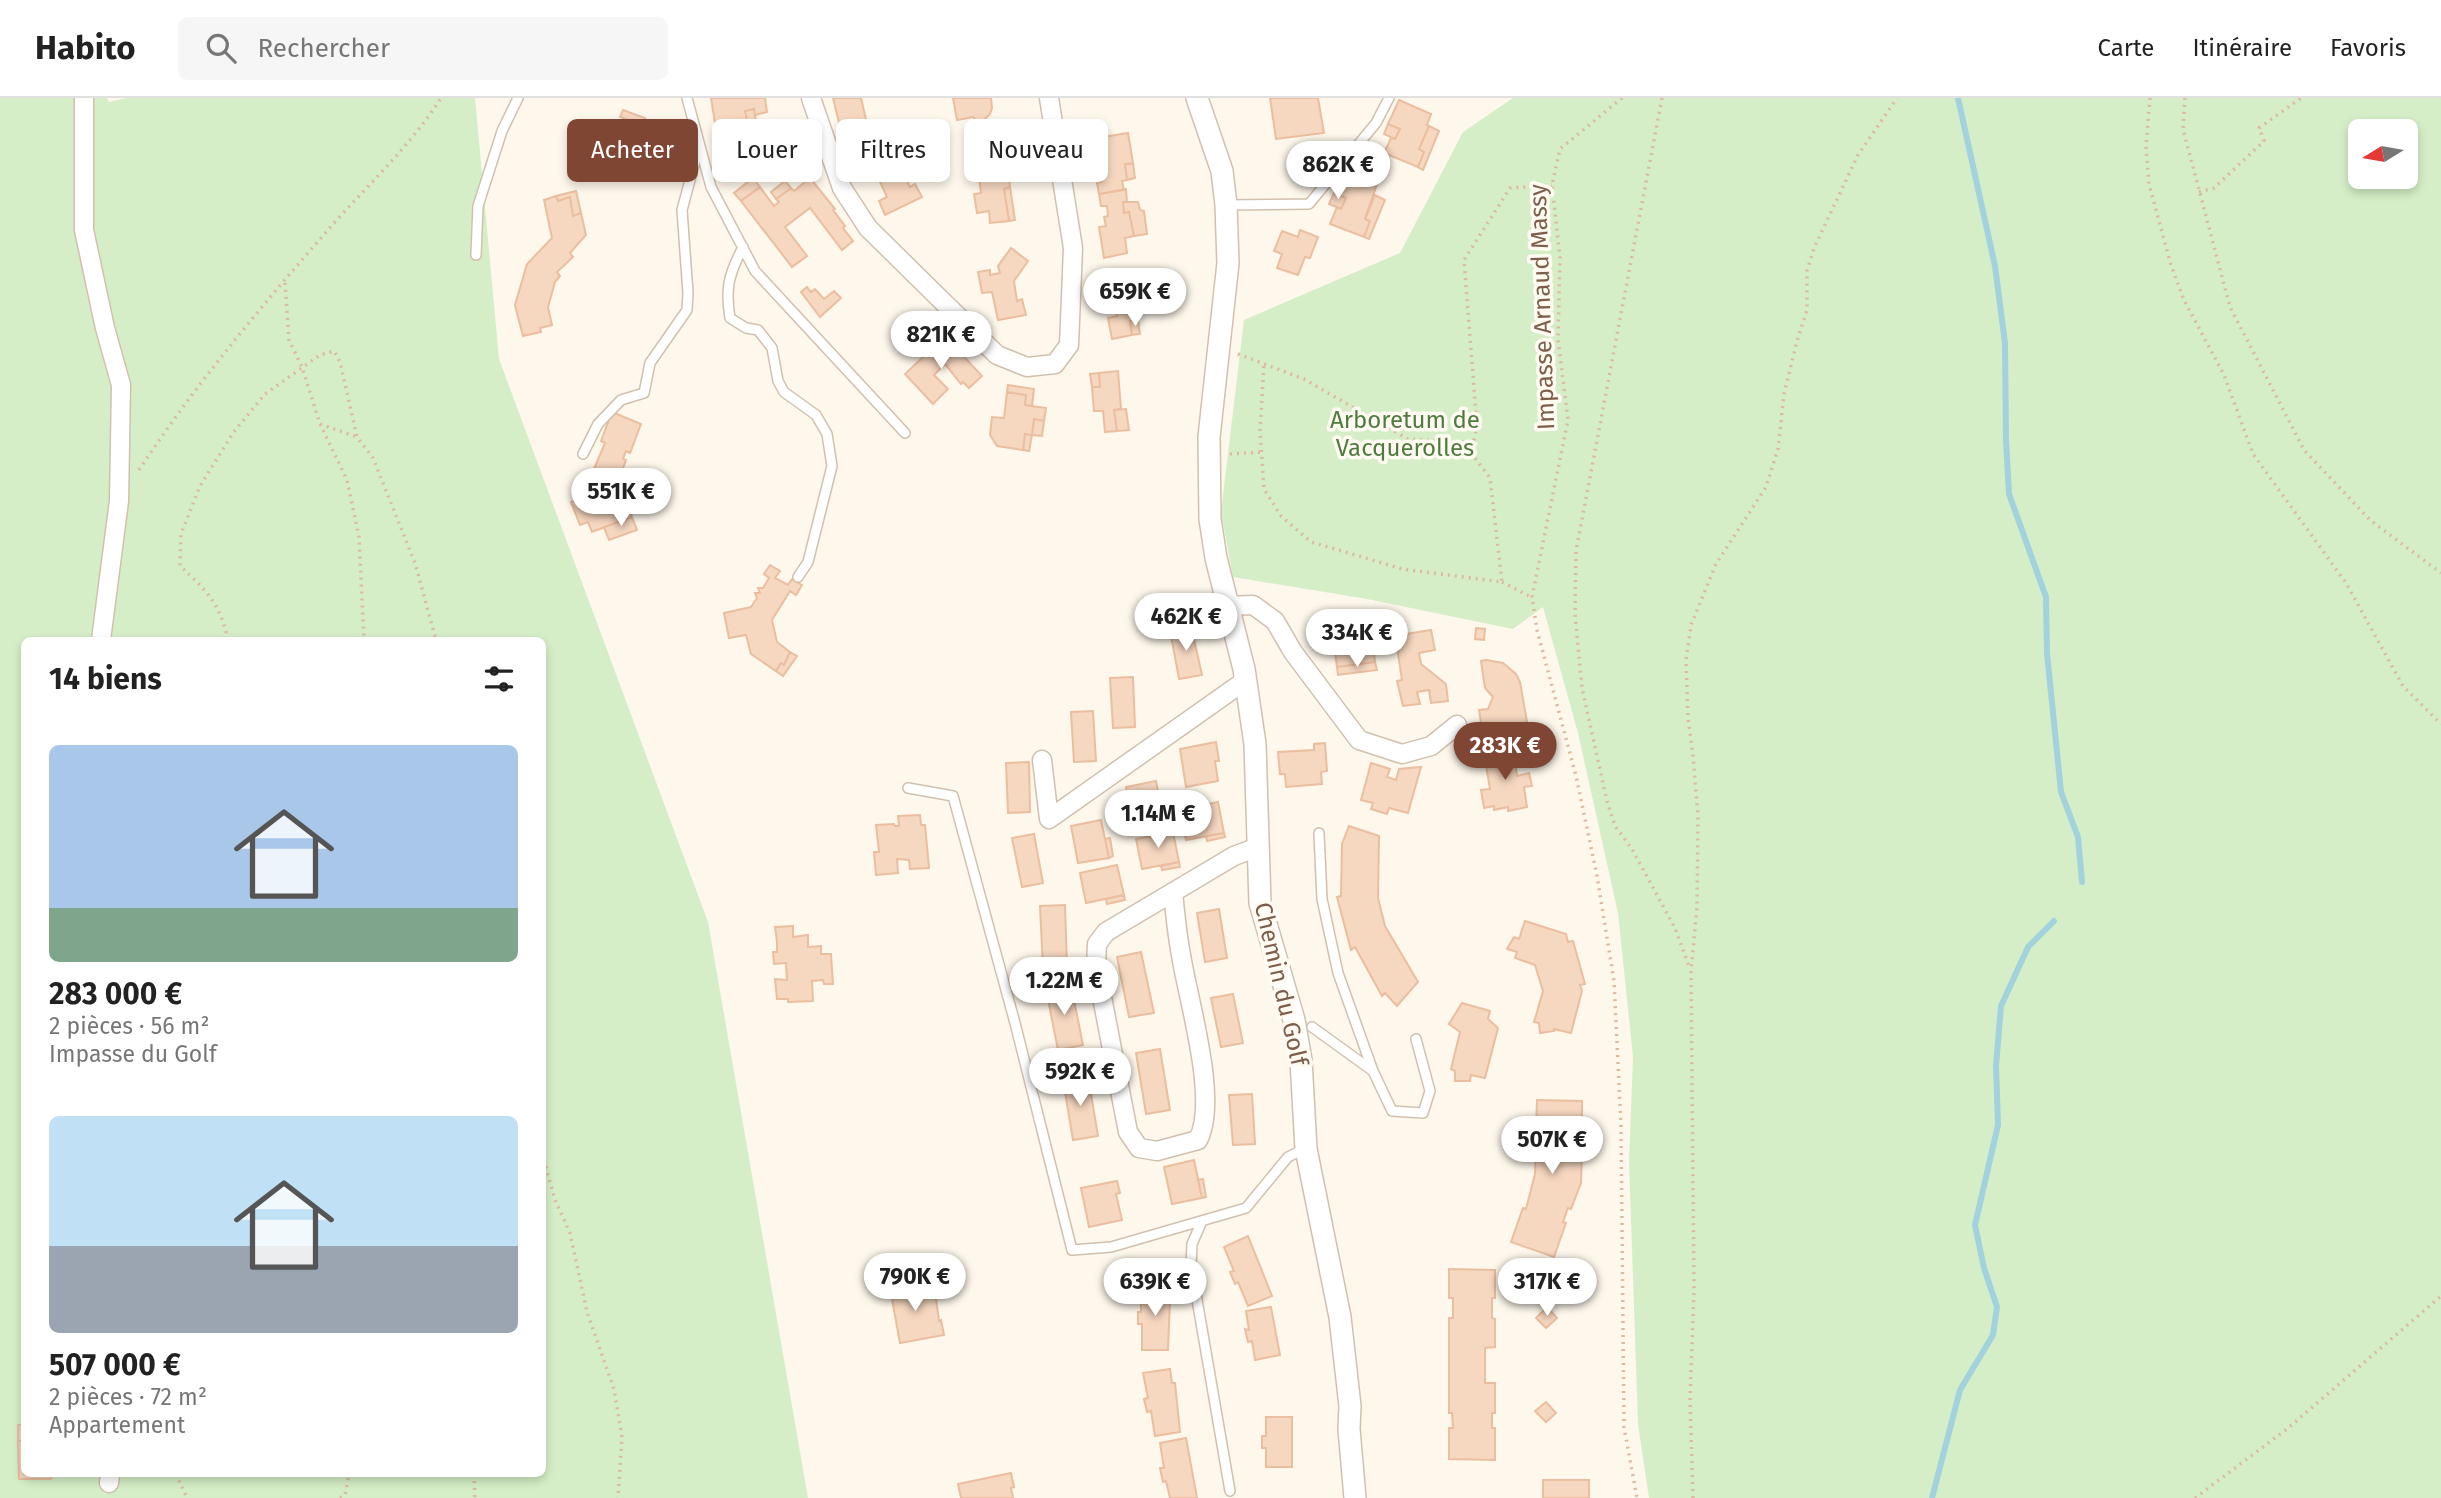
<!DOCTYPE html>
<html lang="fr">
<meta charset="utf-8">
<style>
body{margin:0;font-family:"Fira Sans",sans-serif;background:#f6f6f6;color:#222;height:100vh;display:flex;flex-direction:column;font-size:26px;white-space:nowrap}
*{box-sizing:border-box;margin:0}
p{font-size:23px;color:#767676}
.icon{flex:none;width:38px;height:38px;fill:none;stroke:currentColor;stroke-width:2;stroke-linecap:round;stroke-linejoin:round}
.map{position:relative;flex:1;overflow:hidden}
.details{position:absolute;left:21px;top:539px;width:525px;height:840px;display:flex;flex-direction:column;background:#fff;border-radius:10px;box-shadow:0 4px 10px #0003}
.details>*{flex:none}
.banner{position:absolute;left:567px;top:21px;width:665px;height:63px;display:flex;gap:14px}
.needle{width:46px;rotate:259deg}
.controls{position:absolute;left:2348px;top:21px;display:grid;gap:14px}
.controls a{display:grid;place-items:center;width:70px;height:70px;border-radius:10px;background:#fff;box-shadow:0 4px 10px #0003;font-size:35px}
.price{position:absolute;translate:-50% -60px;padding:0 16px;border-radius:24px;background:#fff;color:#222;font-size:23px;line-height:46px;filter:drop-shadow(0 2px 4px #0008)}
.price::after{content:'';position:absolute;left:50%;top:42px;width:21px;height:16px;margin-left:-10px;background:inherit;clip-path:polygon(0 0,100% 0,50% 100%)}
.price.current{background:#7e4633;color:#fff}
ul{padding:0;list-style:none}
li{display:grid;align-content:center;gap:14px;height:371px;padding:0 28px}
li span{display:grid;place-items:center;height:217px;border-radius:10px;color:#555}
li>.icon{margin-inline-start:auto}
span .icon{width:126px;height:126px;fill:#fffc;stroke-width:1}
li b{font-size:30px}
h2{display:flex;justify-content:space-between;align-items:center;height:84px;padding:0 28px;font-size:30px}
.chip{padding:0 24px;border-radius:10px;background:#fff;box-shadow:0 4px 10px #0003;font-size:24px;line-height:63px}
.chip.current{background:#7e4633;color:#fff}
header{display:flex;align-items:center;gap:42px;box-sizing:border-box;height:98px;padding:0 35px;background:#fff;border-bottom:2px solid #e0e0e0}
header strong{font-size:33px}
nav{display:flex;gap:38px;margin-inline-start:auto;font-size:24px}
.search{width:490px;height:63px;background:#f6f6f6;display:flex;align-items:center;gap:18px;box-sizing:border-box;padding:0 24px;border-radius:10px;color:#767676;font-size:26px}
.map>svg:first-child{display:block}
.green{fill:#d5eec7;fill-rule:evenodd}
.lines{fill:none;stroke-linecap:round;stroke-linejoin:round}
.stream{stroke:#a2d2dd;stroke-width:6}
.building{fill:#f6d7c0;stroke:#eabe9f;stroke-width:2}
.service-casing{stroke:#d2c0ae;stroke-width:12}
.minor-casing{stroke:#d2c0ae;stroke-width:21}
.tertiary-casing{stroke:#d2c0ae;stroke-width:24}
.path{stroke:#dcbaa2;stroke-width:3.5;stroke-dasharray:2 5;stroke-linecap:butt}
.service{stroke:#fff;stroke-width:9}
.minor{stroke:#fff;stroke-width:18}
.tertiary{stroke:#fff;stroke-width:21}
.labels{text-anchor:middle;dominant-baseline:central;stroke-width:7;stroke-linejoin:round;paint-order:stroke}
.street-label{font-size:24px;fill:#7c5e4a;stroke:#fffbf3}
.park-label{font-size:24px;fill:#4e7c3e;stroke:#fffbf3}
</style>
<header>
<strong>Habito</strong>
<div class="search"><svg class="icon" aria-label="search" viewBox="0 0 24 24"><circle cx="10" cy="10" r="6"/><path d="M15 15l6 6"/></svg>Rechercher</div>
<nav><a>Carte</a><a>Itinéraire</a><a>Favoris</a></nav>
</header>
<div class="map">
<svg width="2441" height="1400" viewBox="0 0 2441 1400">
<rect width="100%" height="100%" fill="#fef7eb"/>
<!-- green -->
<path class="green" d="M0 0H107L109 4 126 0H475L499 261 708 824 808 1400H0ZM24 542H542V1376H24Z
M1513 0H2441V1400H1649L1638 1326 1629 1063 1633 959 1618 815 1578 635 1543 509 1513 531 1367 501 1233 479 1221 414 1244 222 1400 155 1463 34ZM2406 33V79H2361V33Z"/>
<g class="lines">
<!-- stream -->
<path class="stream" d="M1958 0 1995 168 2005 245 2006 342 2009 396 2046 499 2047 555 2061 694 2078 739 2082 784
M1932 1400 1960 1292 1993 1237 1997 1209 1984 1170 1975 1127 1998 1027 1996 968 2001 908 2028 849 2054 823"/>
</g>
<!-- building -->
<path class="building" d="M711 0H765L767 14 755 17 754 11 745 13 753 51 720 57Z
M833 0H861L868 30 842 37Z
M953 0H991L992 10 990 16 980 26 973 19 957 22Z
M1270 0H1318L1324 35 1276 41Z
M1399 2 1431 16 1427 27 1429 28 1419 51 1424 54 1418 69 1384 55 1391 40 1395 41 1400 31 1388 26Z
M754 11 760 49 753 51 745 13Z
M623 12 645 20 643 27 620 19Z
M1388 26 1400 31 1395 41 1384 36Z
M1429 28 1439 33 1423 72 1418 69 1424 54 1419 51Z
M1128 35 1133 65 1125 66 1127 82 1122 83 1124 92 1099 96 1097 85 1102 84 1098 58 1105 56 1103 39Z
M896 44 904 61 898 64 910 89 915 86 922 99 885 117 879 103 887 99 876 75 862 81 854 64Z
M1133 65 1135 80 1127 82 1125 66Z
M1008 67 1010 89 1004 91 1009 123 990 125 989 113 977 115 974 96 981 95 978 71Z
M1344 71 1377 86 1365 121 1370 123 1364 139 1330 126 1337 109 1341 111 1346 100 1334 95Z
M753 80 760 89 741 103 734 95Z
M810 80 835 111 833 112 845 128 843 130 853 143 842 152 810 110 785 129 807 158 792 169 741 103 760 89 774 108 779 104 776 101 791 90 794 93Z
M785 83 791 90 776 101 771 94Z
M1010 89 1015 122 1009 123 1004 91Z
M1126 91 1127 104H1123L1124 115 1129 114 1134 138 1125 140 1127 155 1104 160 1099 129 1106 128 1104 119 1108 118 1107 108H1101L1099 96Z
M576 93 581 115 573 118 570 99 558 103 556 98Z
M1334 95 1346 100 1341 111 1329 106Z
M1375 97 1385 102 1369 141 1364 139 1370 123 1365 121Z
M556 98 558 103 570 99 573 118 581 115 586 137 570 155 573 159 557 174 560 178 555 184 548 209 552 227 540 230 541 234 523 238 515 207 527 166 552 140 544 102Z
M1123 104H1138L1140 112 1144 113 1147 136 1134 138 1129 114 1124 115Z
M1300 132 1318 139 1310 160 1305 159 1298 177 1277 170 1282 156 1274 153 1282 133 1298 139Z
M1011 150 1028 163 1014 183 1017 203 1022 201 1026 217 998 222 992 194 982 195 978 174 990 172V177L1000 175 998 168Z
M1132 185 1138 222 1130 223 1132 237 1112 241 1108 220 1117 218 1116 211 1107 212 1103 189Z
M807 189 811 194 815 191 824 201 834 193 841 200 820 219 801 194Z
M1138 222 1140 236 1132 237 1130 223Z
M945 238 954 248 949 252 940 243Z
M940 243 949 252 954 248 982 278 969 290 963 284 961 286 945 266 934 277 948 291 933 306 905 276Z
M1118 273 1121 311 1114 312 1117 333 1105 334 1103 313H1094L1092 289H1100L1099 275Z
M1099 275 1100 289H1092L1090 276Z
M1008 287 1034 291 1032 308 1025 307 1026 297 1007 294Z
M1007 294 1026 297 1025 307 1046 310 1044 323 1034 321 1032 337 1025 336 1023 352 997 348 990 337 992 319 1004 320Z
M1126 311 1129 332 1117 333 1114 312Z
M612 314 641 326 630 355 626 353 623 361 626 362 622 373 624 395 632 419 592 434 588 424 580 427 571 404 596 395 594 371 605 345 601 343Z
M1034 321 1044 323 1042 338 1032 337Z
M1025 336 1032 337 1029 353 1023 352Z
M632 419 637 432 609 442 604 429Z
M770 467 780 473 775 480 788 487 792 481 802 487 796 497 790 493 772 522 777 544 790 554 784 567 781 565 776 573 751 556 746 537 729 540 724 515 751 509 757 500 755 495H760L758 490H763L769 480 764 476Z
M1350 514 1351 524 1331 527 1335 555 1328 556 1324 518Z
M1370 521 1375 564 1337 569 1331 527Z
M1191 528 1202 577 1179 581 1170 532Z
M1476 530 1485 531 1484 542 1475 541Z
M1431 532 1435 552 1419 555 1421 566 1446 586 1448 603 1431 605 1429 592 1417 594 1420 606 1403 608 1397 583 1402 582 1398 556 1399 547 1402 546 1400 537Z
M790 554 797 558 783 578 776 573 781 565 784 567Z
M1486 562 1503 565 1516 576 1520 584 1527 624 1505 628 1506 634 1483 638 1479 612 1488 611 1493 599 1485 590 1481 563Z
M1375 564 1377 572 1338 577 1337 569Z
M1133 579 1135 629 1113 630 1110 580Z
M1093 613 1096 663 1074 664 1071 614Z
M1216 644 1219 663H1215L1218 683 1186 689 1180 651Z
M1325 645 1327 673 1321 674 1322 686 1286 689 1285 676H1280L1278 654 1314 652V646Z
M1513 650 1517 678 1529 675 1532 688 1524 689 1527 709 1508 713V709L1494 712V708L1484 710 1481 692 1490 691 1484 656Z
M1029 664 1030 714 1008 715 1006 665Z
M1371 665 1390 671 1387 679 1396 682 1399 671 1421 669 1408 715 1389 710 1387 716 1371 711 1373 705 1361 702Z
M1156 683 1163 720 1132 726 1126 689Z
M1164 701 1168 719 1163 720 1159 702Z
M1218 704 1224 735 1186 742 1180 712Z
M920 717 921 727H925L929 770 910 771 909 762 897 761 898 775 876 777 874 754H879L876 727 894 726 895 728H899L898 718Z
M1101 722 1109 760 1078 765 1071 728Z
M1349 728 1379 738 1378 800 1385 828 1418 884 1397 908 1385 895 1382 898 1355 849 1351 852 1337 799 1341 798 1342 746Z
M1173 734 1179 764 1142 771 1136 741Z
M1224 735 1225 739 1207 743 1206 738Z
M1034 736 1043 785 1022 789 1012 740Z
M1110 740 1113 758 1109 760 1105 741Z
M1179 764 1180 769 1162 772 1161 768Z
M1117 767 1124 797 1086 805 1080 775Z
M1124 797 1125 802 1107 806 1106 801Z
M1065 807 1067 869 1043 870 1040 808Z
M1219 811 1227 860 1205 864 1197 815Z
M1525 823 1566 836 1568 844 1573 843 1585 886 1580 887 1582 893 1571 935 1554 931V933L1540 935 1539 925 1534 924 1543 893 1535 867 1515 860 1517 854 1507 851 1514 839 1519 841Z
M793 828V839L808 837V849L821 848V856H831L833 886H824L823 882 812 883 813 903 788 904V901H777L775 881 787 882 786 865 774 866 773 854H777V844L775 829Z
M1141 854 1154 915 1129 919 1117 859Z
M1071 887 1083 947 1058 952 1046 891Z
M1233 896 1243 945 1221 949 1211 900Z
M1462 905 1490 913 1488 921 1498 930 1485 980 1471 977 1470 983H1455V973L1451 971 1460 934 1449 926Z
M1160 951 1170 1012 1146 1016 1136 955Z
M1088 978 1098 1038 1073 1042 1063 982Z
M1252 996 1255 1046 1233 1047 1229 997Z
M1537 1002 1582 1003V1032H1579L1578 1047H1582L1581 1085 1571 1111 1568 1110 1563 1124 1566 1125 1554 1159 1511 1144 1523 1110 1526 1111 1535 1076 1536 1046H1539V1031H1536Z
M1194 1062 1202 1100 1172 1106 1164 1069Z
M1203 1081 1206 1099 1202 1100 1198 1082Z
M1117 1083 1120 1095 1116 1096 1122 1122 1089 1129 1081 1090Z
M1248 1138 1272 1198 1248 1208 1238 1184 1235 1186 1230 1174 1234 1173 1224 1149Z
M1449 1171 1495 1172V1200H1492V1220L1495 1221V1249L1485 1250V1285H1495V1315H1492V1330H1495V1362L1449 1361V1330H1453L1452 1315H1449V1220H1453V1200H1449Z
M909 1179 912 1198 935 1193 939 1223 941 1222 944 1237 900 1245 892 1201 900 1200 898 1194 892 1195 889 1182Z
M1141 1188 1168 1189V1203H1170L1168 1252H1142V1226H1138V1214H1141Z
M1271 1209 1280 1257 1255 1262 1252 1243 1248 1244 1245 1231 1249 1232 1246 1213Z
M1547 1209 1557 1220 1546 1230 1536 1220Z
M1170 1271 1172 1285H1175L1180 1334 1155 1338 1151 1313 1147 1314 1144 1301 1148 1300 1143 1275Z
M1546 1304 1556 1315 1546 1324 1535 1313Z
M1266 1319H1292V1369H1266V1350H1262V1338H1266Z
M18 1327H24V1343H18Z
M1186 1340 1197 1400H1170L1166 1383 1163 1384 1160 1370H1164L1160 1345Z
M18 1343H24V1376H51V1381H19Z
M1011 1375 1014 1389 1011 1390 1013 1400H961L958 1386Z
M1543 1382H1589V1400H1543Z"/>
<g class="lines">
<defs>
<path id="service" d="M687 0 711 89 755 173 905 335
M1226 107 1309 106 1376 25 1389 0
M743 149C729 176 725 190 730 220L746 230 758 232 772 250 778 283 784 294 816 317 827 336 832 368 808 464 798 479
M476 157 478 108 502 33 518 0
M583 356 598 326 621 302 644 295 650 265 687 212 688 195 682 112 699 48
M908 690 953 698 1015 925 1072 1152 1111 1149 1246 1110 1288 1059 1304 1051
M1319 735 1322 801 1338 875 1373 973 1392 1013 1423 1015 1430 993 1416 941
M1312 929 1373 973
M1202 1123 1192 1146 1191 1167 1230 1393"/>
<path id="minor" d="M84 0V132L105 230 121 287 119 403 101 542
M811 0 842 90 868 130 997 257 1027 269 1055 266 1069 247 1073 150 1049 0
M1227 508 1253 507 1275 523 1293 554 1359 642 1402 656 1431 648 1457 627
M1042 662 1049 721 1246 582
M1173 794C1175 815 1177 836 1181 857 1188 902 1219 1002 1198 1042L1157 1053 1139 1050 1128 1034 1096 868 1097 846 1106 834 1234 758 1258 749
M109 1385 110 1376"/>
<path id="tertiary" d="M1197 0 1222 73 1226 107 1228 165 1209 339 1210 421 1216 460 1244 571 1255 646 1260 805 1294 922 1301 962 1306 1051 1340 1219 1350 1308 1349 1331 1355 1400"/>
</defs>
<!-- service casing -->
<use href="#service" class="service-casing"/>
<!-- minor casing -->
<use href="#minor" class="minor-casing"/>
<!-- tertiary casing -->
<use href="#tertiary" class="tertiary-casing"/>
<!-- path -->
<path class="path" d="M1622 0 1560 51 1552 87 1560 160 1558 242 1568 322 1532 499 1537 532 1576 678 1597 778 1614 883 1621 1027 1624 1329 1637 1400
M1662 0 1576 453 1575 516 1582 590 1607 703 1615 728 1632 751 1675 830 1690 871
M2150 0 2146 48 2149 86 2171 167 2184 202 2224 277 2253 356 2346 485 2403 588 2441 626
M2185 0 2183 31 2230 209 2304 352 2370 422 2441 475
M2199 94 2214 90 2264 43 2259 30 2301 0
M285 185 289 242 302 269 320 326 357 339
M1238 256 1304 281 1408 341 1463 344 1490 380 1502 484 1402 471 1362 459 1311 444 1281 418 1264 391 1260 333 1264 266
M320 326 347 382 359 439 364 542
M1230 356 1262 354
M1471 356 1477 328 1464 162 1510 90 1552 87
M139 372C197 284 265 204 334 125 372 83 410 48 441 0
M1502 484 1531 499
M228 542C220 505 207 493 180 468L181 436 200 388 233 335 265 296 320 257 334 253 340 264 357 339 373 360 415 465 436 542
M542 1055 555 1102 570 1135 587 1214 614 1291 622 1339 618 1400
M176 1376 187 1400
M474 1376 475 1400
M340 1400 345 1397 349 1376
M1693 1400 1690 1302 1694 1193 1691 873 1697 809 1698 718 1693 658 1688 620 1686 563 1691 527 1716 466 1766 389 1778 351 1784 296 1797 243 1807 212V173L1814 150 1858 57 1897 0
M2195 1400 2287 1331 2441 1198"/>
<!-- service -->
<use href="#service" class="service"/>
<!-- minor -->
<use href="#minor" class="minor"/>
<!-- tertiary -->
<use href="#tertiary" class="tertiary"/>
</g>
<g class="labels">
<!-- street labels -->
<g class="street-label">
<text transform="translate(1542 209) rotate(-92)">Impasse Arnaud Massy</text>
<text transform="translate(1281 886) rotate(77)">Chemin du Golf</text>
</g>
<!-- park labels -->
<g class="park-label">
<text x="1405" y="322">Arboretum de<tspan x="1405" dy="28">Vacquerolles</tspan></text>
</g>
</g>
</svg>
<div class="controls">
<a><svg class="needle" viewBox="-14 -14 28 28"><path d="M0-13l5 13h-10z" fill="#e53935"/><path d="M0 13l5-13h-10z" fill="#767676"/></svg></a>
</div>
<b class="price" style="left:1338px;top:103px">862K €</b>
<b class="price" style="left:1135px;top:230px">659K €</b>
<b class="price" style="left:941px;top:273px">821K €</b>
<b class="price" style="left:621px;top:430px">551K €</b>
<b class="price" style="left:1186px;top:555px">462K €</b>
<b class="price" style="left:1357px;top:571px">334K €</b>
<b class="price current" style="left:1505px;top:684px">283K €</b>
<b class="price" style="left:1158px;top:752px">1.14M €</b>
<b class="price" style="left:1064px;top:919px">1.22M €</b>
<b class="price" style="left:1080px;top:1010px">592K €</b>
<b class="price" style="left:1552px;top:1078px">507K €</b>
<b class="price" style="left:915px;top:1215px">790K €</b>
<b class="price" style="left:1155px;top:1220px">639K €</b>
<b class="price" style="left:1547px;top:1220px">317K €</b>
<div class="banner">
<a class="chip current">Acheter</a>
<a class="chip">Louer</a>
<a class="chip">Filtres</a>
<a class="chip">Nouveau</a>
</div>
<section class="details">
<h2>14 biens<svg class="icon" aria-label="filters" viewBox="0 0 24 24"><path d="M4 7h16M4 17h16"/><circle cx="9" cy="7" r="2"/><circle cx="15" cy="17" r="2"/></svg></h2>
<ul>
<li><span style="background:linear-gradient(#a9c7e8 75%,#7fa58c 0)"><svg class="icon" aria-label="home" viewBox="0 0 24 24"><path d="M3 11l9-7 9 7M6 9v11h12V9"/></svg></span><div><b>283 000 €</b><p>2 pièces · 56 m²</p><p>Impasse du Golf</p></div></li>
<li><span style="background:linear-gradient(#bfe0f5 60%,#9aa5b1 0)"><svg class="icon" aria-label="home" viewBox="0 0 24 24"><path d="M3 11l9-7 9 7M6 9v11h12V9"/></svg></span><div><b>507 000 €</b><p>2 pièces · 72 m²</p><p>Appartement</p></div></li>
</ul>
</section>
</div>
